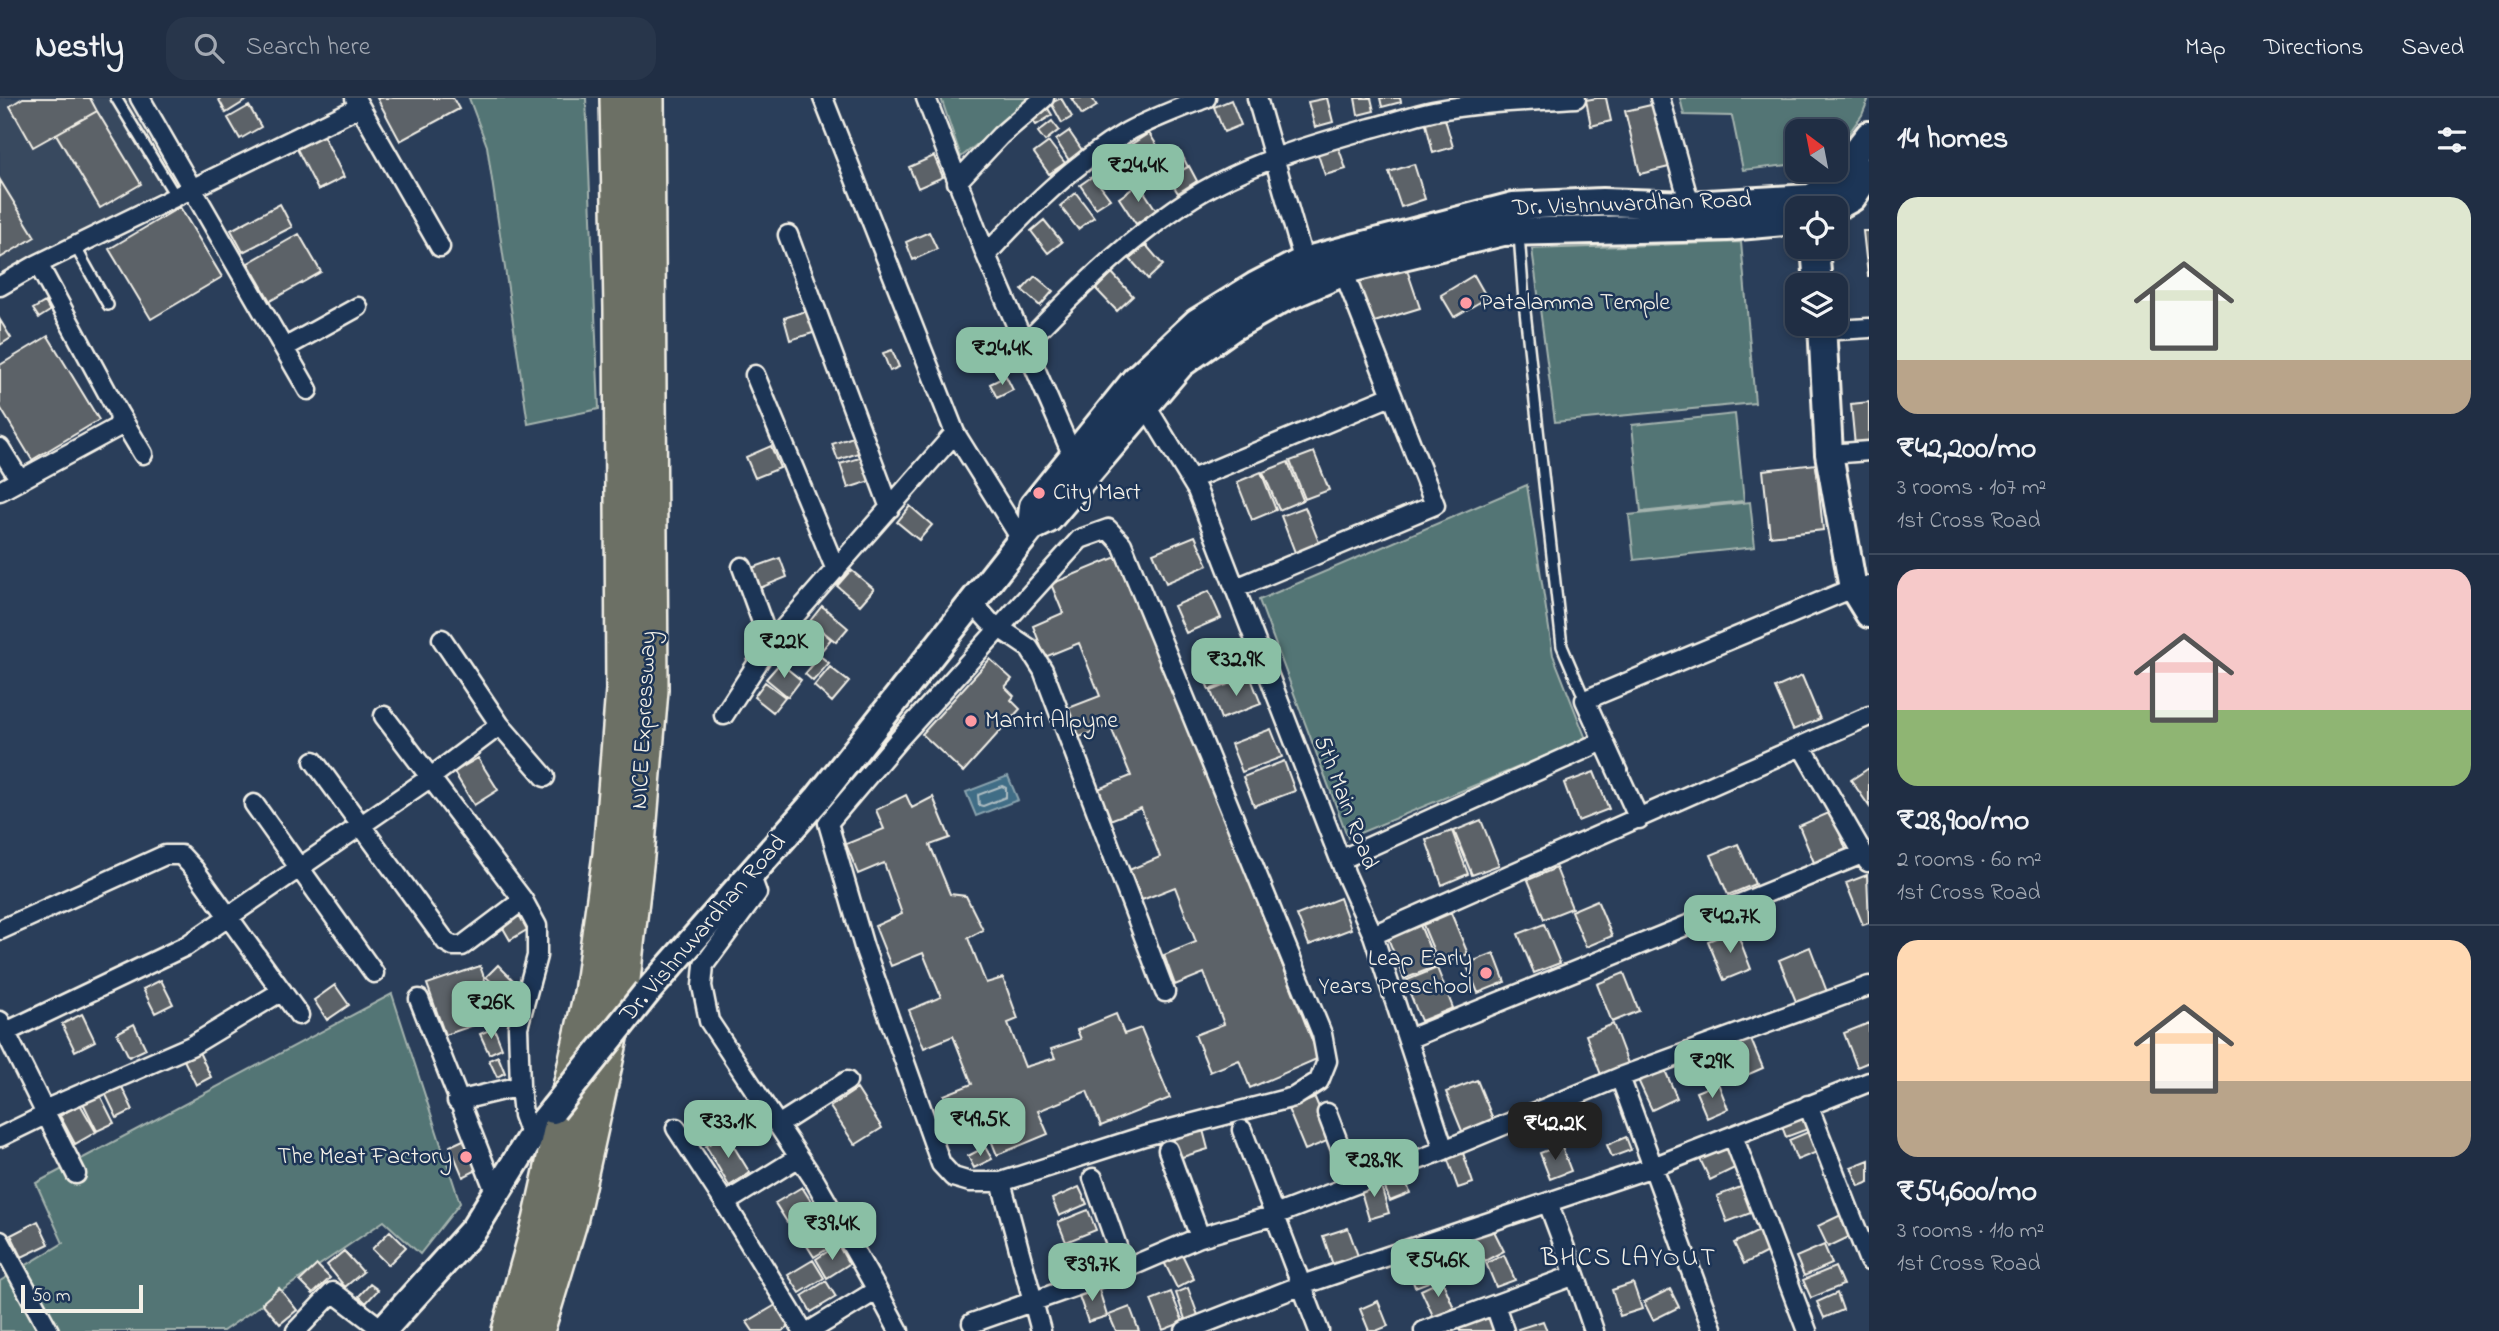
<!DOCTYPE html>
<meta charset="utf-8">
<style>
body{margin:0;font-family:"Indie Flower",sans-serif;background:#28364b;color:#f1f3f6;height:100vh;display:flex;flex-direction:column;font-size:26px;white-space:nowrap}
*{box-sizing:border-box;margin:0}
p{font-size:23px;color:#a2a8b2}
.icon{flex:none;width:38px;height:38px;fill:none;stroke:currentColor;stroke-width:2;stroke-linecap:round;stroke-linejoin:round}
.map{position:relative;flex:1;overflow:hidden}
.sheet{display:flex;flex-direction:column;background:#202e44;width:630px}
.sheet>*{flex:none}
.needle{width:46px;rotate:328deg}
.tools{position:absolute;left:1785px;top:21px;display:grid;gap:14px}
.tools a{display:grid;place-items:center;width:63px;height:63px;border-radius:14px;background:#202e44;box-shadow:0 4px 10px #0003,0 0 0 2px #3d4a5d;font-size:35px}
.scale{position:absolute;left:21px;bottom:18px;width:122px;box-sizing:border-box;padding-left:7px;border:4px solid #f4f1e8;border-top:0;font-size:19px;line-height:24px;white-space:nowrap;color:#f4f1e8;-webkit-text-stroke:5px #1d3557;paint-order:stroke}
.price{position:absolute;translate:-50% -60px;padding:0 16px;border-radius:14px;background:#8abfa5;color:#111;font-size:23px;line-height:46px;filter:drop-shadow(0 2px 4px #0008)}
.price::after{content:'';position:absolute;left:50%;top:42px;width:21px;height:16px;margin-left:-10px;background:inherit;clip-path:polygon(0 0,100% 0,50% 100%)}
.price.selected{background:#222;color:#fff}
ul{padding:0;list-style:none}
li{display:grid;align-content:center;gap:14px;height:371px;padding:0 28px}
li+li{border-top:2px solid #3d4a5d}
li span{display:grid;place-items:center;height:217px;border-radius:21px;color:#555}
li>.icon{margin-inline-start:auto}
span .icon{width:126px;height:126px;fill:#fffc;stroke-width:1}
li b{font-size:30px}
h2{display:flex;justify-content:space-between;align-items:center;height:84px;padding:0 28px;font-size:30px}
header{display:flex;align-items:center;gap:42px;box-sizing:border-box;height:98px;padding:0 35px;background:#202e44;border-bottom:2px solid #3d4a5d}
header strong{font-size:33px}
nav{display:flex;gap:38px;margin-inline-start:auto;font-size:24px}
.search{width:490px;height:63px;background:#28364b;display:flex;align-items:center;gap:18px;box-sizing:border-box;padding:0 24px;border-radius:21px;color:#a2a8b2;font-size:26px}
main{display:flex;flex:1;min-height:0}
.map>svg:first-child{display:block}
.built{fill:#39495e}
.green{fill:#537575;stroke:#a4b3ae;stroke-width:2}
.water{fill:#416d86;stroke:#89a2ad;stroke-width:2}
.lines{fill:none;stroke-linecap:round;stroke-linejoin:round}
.shore{stroke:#acbcc1;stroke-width:2}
.building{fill:#5c6268;stroke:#f4f1e8;stroke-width:2}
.lane-casing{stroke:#f4f1e8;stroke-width:14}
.street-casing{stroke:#f4f1e8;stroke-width:23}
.secondary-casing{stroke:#f4f1e8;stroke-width:32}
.highway-casing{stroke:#f4f1e8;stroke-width:38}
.lane{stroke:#1d3557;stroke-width:9}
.street{stroke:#1d3557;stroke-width:18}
.secondary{stroke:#1d3557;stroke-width:26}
.highway{stroke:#6c7065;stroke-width:33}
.secondary-bridge-casing{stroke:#f4f1e8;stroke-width:32;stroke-linecap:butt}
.secondary-bridge{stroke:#1d3557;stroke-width:26}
.poi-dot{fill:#ff9aa2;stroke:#1d3557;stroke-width:2.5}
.labels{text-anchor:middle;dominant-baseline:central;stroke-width:5;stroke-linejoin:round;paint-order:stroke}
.street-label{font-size:24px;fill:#f4f1e8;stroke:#1d3557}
.poi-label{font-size:24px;fill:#f4f1e8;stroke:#1d3557;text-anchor:start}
.neighbourhood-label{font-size:26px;letter-spacing:2px;fill:#f4f1e8;stroke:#1d3557}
</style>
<header>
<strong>Nestly</strong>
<div class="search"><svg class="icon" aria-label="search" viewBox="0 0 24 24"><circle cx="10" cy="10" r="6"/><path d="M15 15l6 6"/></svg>Search here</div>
<nav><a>Map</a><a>Directions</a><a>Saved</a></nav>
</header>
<main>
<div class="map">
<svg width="1869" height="1233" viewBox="0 0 1869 1233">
<rect width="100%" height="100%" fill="#2a3e5a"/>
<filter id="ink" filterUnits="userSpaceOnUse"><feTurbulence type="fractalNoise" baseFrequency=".0143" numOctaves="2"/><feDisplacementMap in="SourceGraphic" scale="14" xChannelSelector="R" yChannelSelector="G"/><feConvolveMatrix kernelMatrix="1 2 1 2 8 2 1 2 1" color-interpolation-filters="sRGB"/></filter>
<g filter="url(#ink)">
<!-- built -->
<path class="built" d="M0 0H129L179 83 0 174Z"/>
<!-- green -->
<path class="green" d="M469 0H586L599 311 528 326 487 48Z
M941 0H1035L961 59Z
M1680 0H1869L1862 17 1836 53V33H1797V66L1743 72 1732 18 1684 17Z
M1741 144 1755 305 1555 324 1532 151Z
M1735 316 1744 403 1641 414 1632 327Z
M1527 387 1553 557 1586 641 1348 740 1259 502Z
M1750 404 1755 449 1634 462 1629 417Z
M392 896 460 1105 420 1156 384 1123 223 1233H0V1183L63 1145 36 1085Z"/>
<!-- water -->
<path class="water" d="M1008 678 1018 702 976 718 966 694Z"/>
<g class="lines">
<!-- shore -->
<path class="shore" d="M1002 688 1006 690V699L983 708 979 707 978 697Z"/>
</g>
<!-- building -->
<path class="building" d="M23 0H90L97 13 33 49 10 8Z
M218 0H246L247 2 226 15Z
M377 0H453L459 11 400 43Z
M1061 0 1072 19 1062 25 1051 5Z
M1071 0H1092L1097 8 1082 17Z
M1327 0 1333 24 1315 29 1308 4Z
M1355 0H1371L1374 13 1358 17Z
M1380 0H1400L1401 4 1382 9Z
M1597 0H1606L1611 23 1591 28 1586 2Z
M1231 2 1241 27 1224 34 1214 9Z
M1655 6 1669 69 1640 76 1625 13Z
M249 8 261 29 240 41 228 20Z
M1047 9 1052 17 1036 27 1031 19Z
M97 13 141 86 100 110 56 36Z
M1445 21 1453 49 1433 55 1426 26Z
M1052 23 1059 32 1045 43 1038 34Z
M1069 33 1084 55 1070 64 1056 42Z
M1149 35 1163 57 1128 79 1115 57Z
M323 37 344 79 318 92 297 51Z
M1049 44 1065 65 1049 76 1034 55Z
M1337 45 1346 71 1325 77 1316 51Z
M1181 55 1188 69 1169 79 1162 65Z
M934 58 943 79 918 90 909 69Z
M1414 66 1425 101 1401 109 1389 74Z
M1189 68 1197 83 1178 95 1169 81Z
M1093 78 1110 101 1096 110 1080 87Z
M0 82 35 139 0 160Z
M1139 86 1156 112 1136 126 1119 100Z
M1076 95 1094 119 1078 131 1060 108Z
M280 106 292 129 243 154 231 132Z
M180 109 222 179 151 221 109 151Z
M1044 122 1062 144 1048 155 1031 133Z
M1863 133H1869V178H1868Z
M929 134 937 151 913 162 906 144Z
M299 136 321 174 270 203 248 165Z
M1146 147 1163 167 1148 181 1130 161Z
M1403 160 1420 210 1368 226 1352 176Z
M1112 175 1133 198 1117 213 1096 191Z
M1474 177 1487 200 1454 219 1441 197Z
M1035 178 1053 193 1040 208 1022 192Z
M45 204 50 213 39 220 33 211Z
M809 212 816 234 790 242 784 220Z
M0 222 11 240 0 247Z
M48 238 99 322 32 362 0 309V267Z
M892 252 899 269 890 273 883 255Z
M1006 278 1013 292 997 300 990 286Z
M1869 304V347L1855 348 1851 306Z
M856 338 861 354 838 362 832 346Z
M771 348 780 370 755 380 746 359Z
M1314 354 1329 392 1305 401 1290 363Z
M866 358 873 382 848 390 840 366Z
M1288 364 1303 402 1279 412 1263 374Z
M1816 366 1823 432 1770 438 1763 372Z
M1261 374 1276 412 1252 422 1237 384Z
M910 408 932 427 919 442 897 424Z
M1305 409 1320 447 1296 457 1281 418Z
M1195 438 1208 467 1166 485 1153 455Z
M1121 457 1319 960 1250 990 1239 962 1210 974 1195 937 1224 926 1204 875 1175 887 1164 857 1196 844 1175 789 1142 802 1129 772 1160 759 1141 710 1110 722 1098 691 1131 678 1110 627 1077 640 1066 611 1100 598 1079 545 1045 559 1033 528 1063 515 1051 486Z
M780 460 787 479 760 490 752 470Z
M851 472 874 491 860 507 837 488Z
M1209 493 1221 520 1186 535 1174 508Z
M822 508 848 530 836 544 810 523Z
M811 524 831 541 817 558 797 542Z
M1237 548 1248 577 1209 592 1198 563Z
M820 558 829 565 813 583 805 576Z
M990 561 1012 581 1005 589 1014 598 1011 602 1020 611 963 674 922 636Z
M780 565 801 582 788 599 766 581Z
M830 569 849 584 832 604 814 588Z
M1250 578 1261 606 1221 621 1211 593Z
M1802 578 1820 621 1793 632 1775 590Z
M765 584 785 599 773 614 754 599Z
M1271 631 1282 659 1242 674 1231 646Z
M478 660 498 692 474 707 454 674Z
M1284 663 1295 693 1254 708 1243 679Z
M1869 670V708L1851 682Z
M1594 674 1609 711 1578 723 1564 685Z
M906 697 912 710 933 699 950 740 930 747 950 796 966 798 983 832 968 840 986 885 1003 880 1018 921 1008 925 1025 969 1055 960 1051 951 1081 941 1077 932 1116 916 1124 936 1141 930 1170 1000 1101 1028 1087 993 1038 1013 1048 1036 997 1057 987 1032 962 1042 944 997 972 986 953 938 924 950 909 912 941 899 923 855 891 868 875 828 902 816 884 765 858 776 846 746 884 731 876 712Z
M1831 714 1847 754 1815 767 1799 728Z
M1481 722 1499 767 1472 777 1454 733Z
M1452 733 1468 776 1442 787 1426 742Z
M1738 746 1755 786 1728 797 1711 757Z
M1556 770 1572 810 1544 821 1528 782Z
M1867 777 1869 825 1863 827 1846 785Z
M1340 800 1351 831 1309 847 1297 817Z
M1597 802 1612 838 1586 849 1571 813Z
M519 812 530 830 510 842 499 823Z
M1451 815 1468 856 1440 868 1423 827Z
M1544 826 1560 865 1534 875 1518 836Z
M1420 827 1437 868 1404 881 1388 840Z
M1736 832 1751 871 1724 882 1708 843Z
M1810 849 1827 894 1797 906 1779 862Z
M1494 855 1505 884 1478 895 1466 866Z
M498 867 516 885 505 896 486 879Z
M480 868 498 919 445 937 427 886Z
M1437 870 1453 910 1421 923 1405 883Z
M1624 875 1639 913 1612 924 1597 886Z
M161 882 173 906 155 915 143 891Z
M335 887 349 907 327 922 314 902Z
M82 916 95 943 75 953 62 926Z
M1869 925V964L1857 969 1844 935Z
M134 926 146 951 129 959 117 935Z
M1613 926 1630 971 1603 982 1586 937Z
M494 930 502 950 489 956 480 936Z
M1750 939 1763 970 1740 980 1727 948Z
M198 952 211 979 196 987 183 960Z
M498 958 505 975 497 979 489 962Z
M1664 970 1677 1000 1652 1012 1638 982Z
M1477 982 1495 1026 1464 1038 1446 994Z
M1718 985 1728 1011 1707 1020 1696 994Z
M121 987 133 1012 117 1020 105 995Z
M857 991 882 1030 855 1047 830 1009Z
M100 997 114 1025 97 1033 83 1005Z
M1315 1000 1332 1041 1305 1052 1288 1011Z
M80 1006 96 1034 75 1046 60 1018Z
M1808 1013 1813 1029 1786 1039 1780 1023Z
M1202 1028 1208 1051 1179 1060 1172 1036Z
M1813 1032 1822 1052 1797 1062 1789 1042Z
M726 1036 750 1075 729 1088 706 1048Z
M472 1038 481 1070 463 1079 450 1048Z
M1626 1039 1631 1052 1612 1059 1607 1047Z
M1730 1045 1741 1067 1710 1082 1699 1059Z
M1561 1047 1571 1073 1550 1081 1540 1055Z
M985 1049 992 1061 974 1070 968 1058Z
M1461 1049 1473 1085 1458 1090 1445 1054Z
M1869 1062V1084L1859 1088 1851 1069Z
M1403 1074 1410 1095 1390 1103 1382 1082Z
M1379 1081 1389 1115 1369 1121 1359 1087Z
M1746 1087 1756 1113 1727 1124 1717 1098Z
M802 1089 814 1108 787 1124 775 1105Z
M1079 1089 1087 1106 1059 1118 1052 1101Z
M1088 1112 1096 1132 1066 1144 1058 1124Z
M1843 1116 1853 1137 1828 1149 1818 1128Z
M38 1123 49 1146 22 1159 11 1137Z
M1491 1127 1504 1153 1485 1163 1472 1137Z
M828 1129 837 1145 814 1159 804 1143Z
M1348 1130 1358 1158 1333 1167 1323 1138Z
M1761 1132 1771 1152 1744 1166 1734 1145Z
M390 1133 406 1149 388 1167 372 1151Z
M1469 1138 1481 1165 1464 1173 1452 1146Z
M838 1147 849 1166 827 1180 816 1161Z
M1824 1147 1832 1166 1804 1178 1796 1159Z
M1426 1151 1437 1181 1415 1189 1404 1159Z
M1180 1152 1194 1181 1177 1190 1162 1160Z
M344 1153 363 1174 345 1189 327 1167Z
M1504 1157 1515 1182 1496 1189 1486 1165Z
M813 1162 824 1180 800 1195 788 1177Z
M317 1167 330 1180 313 1196 300 1183Z
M1835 1169 1843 1187 1811 1200 1803 1182Z
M1442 1182 1454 1210 1434 1220 1421 1192Z
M826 1183 836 1199 811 1214 802 1198Z
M1097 1185 1107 1218 1088 1224 1077 1192Z
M1633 1185 1642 1211 1620 1218 1612 1192Z
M370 1186 378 1192 366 1205 359 1198Z
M279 1190 297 1212 280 1226 262 1205Z
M1188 1190 1199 1220 1186 1224 1176 1195Z
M1670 1191 1679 1209 1653 1222 1644 1204Z
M1171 1194 1183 1224 1163 1232 1151 1202Z
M1837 1195 1843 1212 1824 1220 1817 1204Z
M1378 1203 1388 1228 1376 1233H1369L1360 1211Z
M779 1205 792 1227 782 1233H753L747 1224Z
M1130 1209 1139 1233H1116L1109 1217Z
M1490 1216 1495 1233H1460L1458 1226Z
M1543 1223 1547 1233H1519L1518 1231Z"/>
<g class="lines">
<defs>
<path id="lane" d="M116 0 176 99
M1519 136 1524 204 1562 548 1585 602
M75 148 108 207"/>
<path id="street" d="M140 0 308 292
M355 0 440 149
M823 0 955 335
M926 0 986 157 1072 356
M1257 0 1306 171
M1660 0 1690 107
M957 84 1000 38 1044 0
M788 137 890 410
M986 157C1027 112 1074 65 1127 34 1152 20 1180 10 1206 0
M38 166 119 316 143 356
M0 188 38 166 359 9
M1822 233 1869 230
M1025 246C1077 191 1149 121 1216 86 1265 60 1319 45 1371 30 1392 25 1412 17 1433 13 1480 4 1529 3 1576 0
M284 250 358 209
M755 277 836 472
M1146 308 1197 392 1346 777 1373 837 1444 1052
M0 350 20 382
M1829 356 1869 353
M1192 381 1391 298
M0 393 116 330 120 324 119 316
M1108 431 1122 446 1322 936 1327 963 1319 983 1294 999 1144 1038 1001 1084H970L953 1079 941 1066 864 849 828 725 900 640 1080 441Z
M742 469 770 546 955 335 1021 441
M1236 490 1435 407 1344 175
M972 504 989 523 1029 550 1043 572 1165 894
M442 541 500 627 545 679
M724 617 770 546
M384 618 523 802 537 828V858L518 929 520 988 523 1017 531 1039
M1802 649 1868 764
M314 663 446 844 453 848H462L523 802
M254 706 374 875
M1639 721 1585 602 1853 490 1869 488
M1340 762 1603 643
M750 776 757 795 704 867 702 888 709 923 815 1083 877 1192 810 1233
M0 832 165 757H181L194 771 299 917
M1373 837 1869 618
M419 901 496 1096
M0 923 44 1012 41 1019 0 1039
M6 934 186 848 431 679 500 627
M1408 941 1862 756
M1620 979 1713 1233
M457 1003 520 988
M1808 1007 1869 1163
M1327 1015 1354 1086
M778 1027 847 983
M676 1030 725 1105
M1242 1032 1319 1233
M1733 1038 1807 1233
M1168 1052 1200 1139
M799 1059 725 1105 803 1233
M76 1076 44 1012 191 948 282 893
M1093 1080 1125 1171
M1001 1084 1041 1233
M0 1143 49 1233
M1575 1177 1594 1233
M877 1192 899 1233
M1495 1207 1504 1233
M972 1225 1125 1171 1200 1139 1275 1117 1444 1052 1620 979 1869 888
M296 1233 333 1194 383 1232
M1185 1233 1302 1187 1653 1069 1869 984
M1424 1233 1575 1177 1548 1105"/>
<path id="secondary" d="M1834 110 1852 100 1869 74
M1815 149 1818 187
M1822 226 1829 356 1853 490 1869 516
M1031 430 1033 408 1135 282 1197 224 1255 188 1303 163 1513 108 1602 104 1690 107 1811 100 1827 90 1869 37
M647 894 819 699 1031 430 1049 421 1181 266 1233 229 1284 200 1353 170 1503 134 1727 129 1797 123
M382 1233 474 1131 531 1039 553 1012"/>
<path id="highway" d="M509 1233 540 1123 591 895 610 756 623 592 621 210 617 0
M537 1233 570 1124 622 890 637 758 651 592 647 0"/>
</defs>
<!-- lane casing -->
<use href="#lane" class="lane-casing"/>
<!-- street casing -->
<use href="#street" class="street-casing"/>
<!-- secondary casing -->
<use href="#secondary" class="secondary-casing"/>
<!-- highway casing -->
<use href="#highway" class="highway-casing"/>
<!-- lane -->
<use href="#lane" class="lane"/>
<!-- street -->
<use href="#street" class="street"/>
<!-- secondary -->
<use href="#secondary" class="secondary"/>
<!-- highway -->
<use href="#highway" class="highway"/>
<defs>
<path id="secondary-bridge" d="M553 1012 647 894"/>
</defs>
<!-- secondary-bridge casing -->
<use href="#secondary-bridge" class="secondary-bridge-casing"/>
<!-- secondary-bridge -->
<use href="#secondary-bridge" class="secondary-bridge"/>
</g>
</g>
<!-- markers -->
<g class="poi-dot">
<circle cx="1466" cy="205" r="7"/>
<circle cx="1039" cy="395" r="7"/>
<circle cx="971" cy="623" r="7"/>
<circle cx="1486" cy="875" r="7"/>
<circle cx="466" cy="1059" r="7"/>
</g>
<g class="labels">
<!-- street labels -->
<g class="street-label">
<text transform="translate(1632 107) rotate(-2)">Dr. Vishnuvardhan Road</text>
<text transform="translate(645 622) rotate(-87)">NICE Expressway</text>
<text transform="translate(1345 705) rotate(69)">5th Main Road</text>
<text transform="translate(704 831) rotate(-49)">Dr. Vishnuvardhan Road</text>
</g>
<!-- poi labels -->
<g class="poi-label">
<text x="1480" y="205">Patalamma Temple</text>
<text x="1053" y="395">City Mart</text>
<text x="985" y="623">Mantri Alpyne</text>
<text x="1472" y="861" text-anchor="end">Leap Early<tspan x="1472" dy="28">Years Preschool</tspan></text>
<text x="452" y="1059" text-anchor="end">The Meat Factory</text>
</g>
<!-- neighbourhood labels -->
<g class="neighbourhood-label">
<text x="1629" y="1161">BHCS LAYOUT</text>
</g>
</g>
</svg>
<div class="tools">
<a><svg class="needle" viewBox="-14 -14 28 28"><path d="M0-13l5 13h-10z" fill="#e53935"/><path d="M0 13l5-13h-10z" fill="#a2a8b2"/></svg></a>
<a><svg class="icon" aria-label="locate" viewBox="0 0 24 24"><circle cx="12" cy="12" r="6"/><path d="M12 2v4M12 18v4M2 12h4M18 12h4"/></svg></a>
<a><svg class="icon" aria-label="layers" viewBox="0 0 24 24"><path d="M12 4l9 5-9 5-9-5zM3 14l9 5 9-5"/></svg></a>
</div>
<div class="scale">50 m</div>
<b class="price" style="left:1138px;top:106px">₹24.4K</b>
<b class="price" style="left:1002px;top:289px">₹24.4K</b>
<b class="price" style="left:784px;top:582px">₹22K</b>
<b class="price" style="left:1236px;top:600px">₹32.9K</b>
<b class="price" style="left:1730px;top:857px">₹42.7K</b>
<b class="price" style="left:491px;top:943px">₹26K</b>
<b class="price" style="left:1712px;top:1002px">₹29K</b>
<b class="price" style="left:980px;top:1060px">₹49.5K</b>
<b class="price" style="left:728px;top:1062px">₹33.1K</b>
<b class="price selected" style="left:1555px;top:1064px">₹42.2K</b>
<b class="price" style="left:1374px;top:1101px">₹28.9K</b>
<b class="price" style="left:832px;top:1164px">₹39.4K</b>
<b class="price" style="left:1438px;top:1201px">₹54.6K</b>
<b class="price" style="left:1092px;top:1205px">₹39.7K</b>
</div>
<section class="sheet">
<h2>14 homes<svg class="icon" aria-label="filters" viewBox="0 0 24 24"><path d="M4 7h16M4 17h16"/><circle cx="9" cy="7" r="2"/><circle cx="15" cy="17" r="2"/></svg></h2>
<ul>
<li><span style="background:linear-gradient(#dfe7d0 75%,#b9a48a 0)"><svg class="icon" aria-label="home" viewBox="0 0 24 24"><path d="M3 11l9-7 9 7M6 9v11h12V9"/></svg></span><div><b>₹42,200/mo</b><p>3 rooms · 107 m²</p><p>1st Cross Road</p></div></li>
<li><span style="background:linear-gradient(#f6c9c9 65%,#8fb573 0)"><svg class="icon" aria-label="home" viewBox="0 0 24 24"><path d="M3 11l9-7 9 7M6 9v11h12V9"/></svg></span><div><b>₹28,900/mo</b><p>2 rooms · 60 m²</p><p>1st Cross Road</p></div></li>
<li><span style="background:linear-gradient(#ffd9b3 65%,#b9a48a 0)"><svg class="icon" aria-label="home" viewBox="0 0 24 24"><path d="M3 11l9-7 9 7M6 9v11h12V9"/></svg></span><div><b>₹54,600/mo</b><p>3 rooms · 110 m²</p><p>1st Cross Road</p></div></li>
</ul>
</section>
</main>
